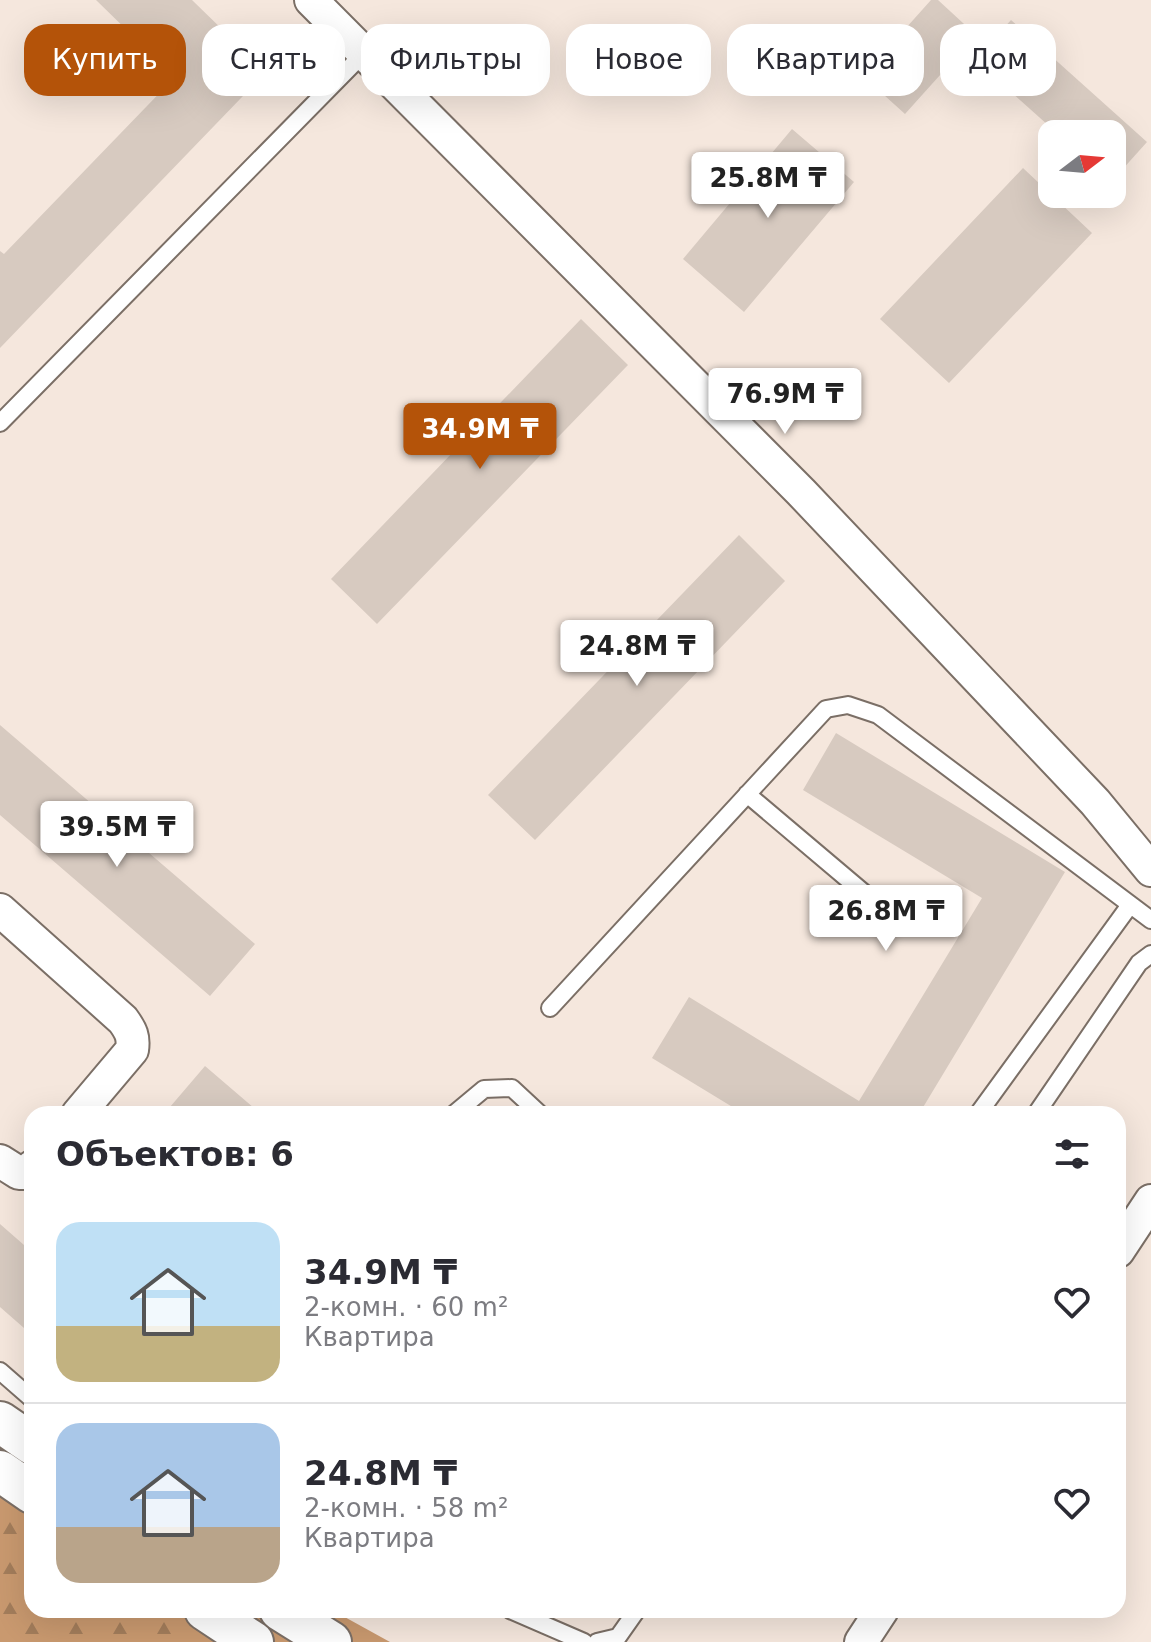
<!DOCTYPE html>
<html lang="ru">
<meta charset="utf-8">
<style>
body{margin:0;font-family:"DejaVu Sans",sans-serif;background:#f7f7f7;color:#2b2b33;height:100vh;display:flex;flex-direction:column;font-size:30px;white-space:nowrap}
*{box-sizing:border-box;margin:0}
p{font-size:26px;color:#7c7c81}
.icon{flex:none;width:44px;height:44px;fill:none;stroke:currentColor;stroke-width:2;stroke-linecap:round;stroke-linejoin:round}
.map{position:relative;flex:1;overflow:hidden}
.details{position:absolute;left:24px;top:1106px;width:1102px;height:512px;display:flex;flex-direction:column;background:#fff;border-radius:24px;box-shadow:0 8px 32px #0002}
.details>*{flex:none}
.banner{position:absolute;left:24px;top:24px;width:1104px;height:72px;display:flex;gap:16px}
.needle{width:52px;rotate:74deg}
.tools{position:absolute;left:1038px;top:120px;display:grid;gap:16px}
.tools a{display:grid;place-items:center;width:88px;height:88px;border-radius:16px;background:#fff;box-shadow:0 8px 32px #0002;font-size:40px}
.price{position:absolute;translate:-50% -68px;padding:0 18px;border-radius:8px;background:#fff;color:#222;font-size:26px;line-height:52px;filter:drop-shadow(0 2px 4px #0008)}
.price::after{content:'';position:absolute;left:50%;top:48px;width:24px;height:18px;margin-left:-12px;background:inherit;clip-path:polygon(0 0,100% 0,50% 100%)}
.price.on{background:#b45309;color:#fff}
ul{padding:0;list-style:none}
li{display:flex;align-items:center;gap:24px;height:200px;padding:0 32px}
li+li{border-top:2px solid #e1e1e2}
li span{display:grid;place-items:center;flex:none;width:224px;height:160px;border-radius:24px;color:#555}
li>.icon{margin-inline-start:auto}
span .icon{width:96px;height:96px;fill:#fffc;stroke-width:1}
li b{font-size:34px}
h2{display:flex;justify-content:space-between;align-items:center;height:96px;padding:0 32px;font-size:34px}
.pill{padding:0 28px;border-radius:24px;background:#fff;box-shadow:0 8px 32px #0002;font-size:28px;line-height:72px}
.pill.on{background:#b45309;color:#fff}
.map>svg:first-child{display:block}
.forest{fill:url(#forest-firs)}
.building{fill:#d7cac0}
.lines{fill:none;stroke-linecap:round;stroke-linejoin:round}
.service-casing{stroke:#7b6f66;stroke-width:20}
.minor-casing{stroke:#7b6f66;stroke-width:36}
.tertiary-casing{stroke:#7b6f66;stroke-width:44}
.service{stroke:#fff;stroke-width:16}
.minor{stroke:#fff;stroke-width:32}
.tertiary{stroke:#fff;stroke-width:40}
</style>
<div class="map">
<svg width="1151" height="1642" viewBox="0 0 1151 1642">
<defs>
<pattern id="forest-firs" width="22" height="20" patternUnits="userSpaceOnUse" patternTransform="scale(2)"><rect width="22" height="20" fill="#c9996f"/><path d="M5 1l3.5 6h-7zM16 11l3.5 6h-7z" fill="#a37d5b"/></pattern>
</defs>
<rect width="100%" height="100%" fill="#f5e7dd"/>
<!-- forest -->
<path class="forest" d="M0 1424 32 1442V1610H332L390 1642H0Z"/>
<!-- building -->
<path class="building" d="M96 0H192L266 72 0 348V251L4 254 175 77Z
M931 0H938L976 35 905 114 863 76Z
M1011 20 1147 142 1112 181V134H1058L975 60Z
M792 129 854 182 744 312 683 259Z
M1023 168 1092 233 949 383 880 319Z
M581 319 628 365 377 624 331 579Z
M739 535 785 581 535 840 488 795Z
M0 725 255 944 210 996 0 815Z
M836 733 1065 872 919 1114H744L652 1058 689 997 859 1101 982 898 803 790Z
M205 1066 254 1108 249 1114H164Z
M0 1224 32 1252V1335L0 1307Z"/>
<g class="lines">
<defs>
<path id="service" d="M0 423 364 53
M747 794 902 925
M550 1008 826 709 848 705 878 715 1151 920
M454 1114 484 1089 512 1088 540 1114
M978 1114 1130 905
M1036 1114 1139 963 1151 954
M0 1371 32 1399
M510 1610 584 1642
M597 1642 618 1637 637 1610"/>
<path id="minor" d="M311 0 801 492 1095 802 1151 870
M0 910 123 1020C131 1031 134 1037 132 1050L78 1114
M0 1161 19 1173H27L32 1167
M1118 1251 1151 1201
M861 1642 882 1610"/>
<path id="tertiary" d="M0 1422 32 1444
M0 1471 32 1493
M205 1610 253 1642
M280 1610 331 1642"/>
</defs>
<!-- service casing -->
<use href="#service" class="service-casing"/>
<!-- minor casing -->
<use href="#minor" class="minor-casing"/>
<!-- tertiary casing -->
<use href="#tertiary" class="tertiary-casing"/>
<!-- service -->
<use href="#service" class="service"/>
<!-- minor -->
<use href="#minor" class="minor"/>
<!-- tertiary -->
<use href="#tertiary" class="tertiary"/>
</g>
</svg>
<div class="tools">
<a><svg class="needle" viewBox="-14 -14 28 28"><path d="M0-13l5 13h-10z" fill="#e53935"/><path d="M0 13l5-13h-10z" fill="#7c7c81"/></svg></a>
</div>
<b class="price" style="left:768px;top:220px">25.8M ₸</b>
<b class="price" style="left:785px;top:436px">76.9M ₸</b>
<b class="price on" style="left:480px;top:471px">34.9M ₸</b>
<b class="price" style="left:637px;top:688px">24.8M ₸</b>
<b class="price" style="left:117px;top:869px">39.5M ₸</b>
<b class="price" style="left:886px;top:953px">26.8M ₸</b>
<div class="banner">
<a class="pill on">Купить</a>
<a class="pill">Снять</a>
<a class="pill">Фильтры</a>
<a class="pill">Новое</a>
<a class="pill">Квартира</a>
<a class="pill">Дом</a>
</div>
<section class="details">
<h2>Объектов: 6<svg class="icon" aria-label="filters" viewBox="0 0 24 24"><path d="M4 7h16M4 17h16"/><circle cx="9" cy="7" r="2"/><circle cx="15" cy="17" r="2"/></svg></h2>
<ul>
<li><span style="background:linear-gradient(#bfe0f5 65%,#c2b280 0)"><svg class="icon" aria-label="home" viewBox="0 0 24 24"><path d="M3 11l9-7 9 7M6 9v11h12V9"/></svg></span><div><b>34.9M ₸</b><p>2-комн. · 60 m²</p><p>Квартира</p></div><svg class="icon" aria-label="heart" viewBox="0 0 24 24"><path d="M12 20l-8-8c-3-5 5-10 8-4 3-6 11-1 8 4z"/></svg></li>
<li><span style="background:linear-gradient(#a9c7e8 65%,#b9a48a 0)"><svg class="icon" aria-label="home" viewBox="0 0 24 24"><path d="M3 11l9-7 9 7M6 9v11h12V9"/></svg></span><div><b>24.8M ₸</b><p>2-комн. · 58 m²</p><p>Квартира</p></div><svg class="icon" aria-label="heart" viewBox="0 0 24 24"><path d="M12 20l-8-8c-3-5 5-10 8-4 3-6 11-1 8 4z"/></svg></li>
</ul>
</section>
</div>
